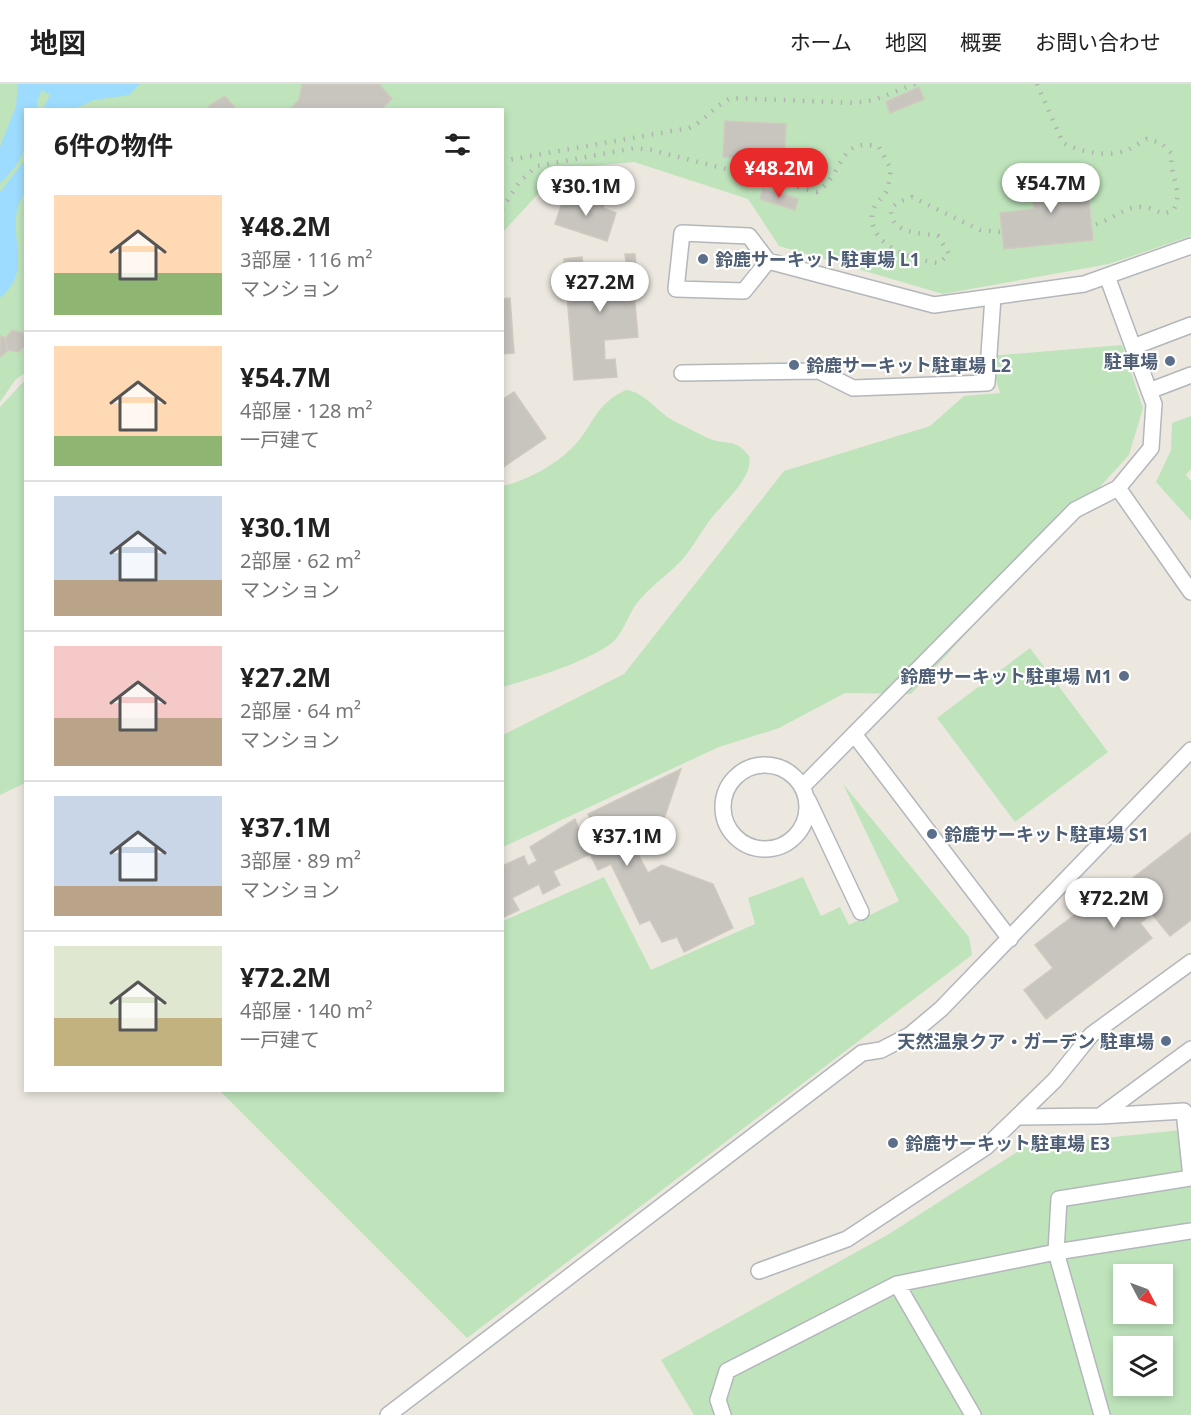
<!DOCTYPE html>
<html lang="ja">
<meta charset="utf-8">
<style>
body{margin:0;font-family:"Noto Sans","Noto Sans JP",sans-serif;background:#f6f6f6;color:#222;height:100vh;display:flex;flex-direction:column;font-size:22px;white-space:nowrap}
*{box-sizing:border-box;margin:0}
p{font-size:20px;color:#767676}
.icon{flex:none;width:33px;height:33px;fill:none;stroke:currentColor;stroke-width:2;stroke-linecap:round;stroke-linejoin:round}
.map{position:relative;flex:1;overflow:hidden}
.panel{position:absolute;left:24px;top:24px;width:480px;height:984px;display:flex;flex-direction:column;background:#fff;border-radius:0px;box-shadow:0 3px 9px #0003}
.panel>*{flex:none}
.needle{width:39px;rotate:131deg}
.tools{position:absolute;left:1113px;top:1180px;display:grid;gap:12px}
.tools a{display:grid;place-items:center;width:60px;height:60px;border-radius:0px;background:#fff;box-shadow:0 3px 9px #0003;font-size:30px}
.price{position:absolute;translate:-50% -51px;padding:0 14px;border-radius:21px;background:#fff;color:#222;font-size:20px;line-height:39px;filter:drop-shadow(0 2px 3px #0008)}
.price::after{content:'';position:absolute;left:50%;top:36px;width:18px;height:14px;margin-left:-9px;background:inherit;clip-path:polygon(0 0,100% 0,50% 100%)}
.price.selected{background:#e82a2b;color:#fff}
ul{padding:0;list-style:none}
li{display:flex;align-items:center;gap:18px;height:150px;padding:0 30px}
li+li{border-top:2px solid #e0e0e0}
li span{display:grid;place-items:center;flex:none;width:168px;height:120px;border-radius:0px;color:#555}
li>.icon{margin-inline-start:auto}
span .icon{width:72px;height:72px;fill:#fffc;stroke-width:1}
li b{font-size:26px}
h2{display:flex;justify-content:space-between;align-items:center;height:72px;padding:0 30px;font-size:26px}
header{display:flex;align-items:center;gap:36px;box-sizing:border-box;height:84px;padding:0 30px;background:#fff;border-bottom:2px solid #e0e0e0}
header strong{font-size:28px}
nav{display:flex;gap:33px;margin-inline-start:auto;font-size:21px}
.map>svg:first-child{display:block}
.green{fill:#bfe4bc;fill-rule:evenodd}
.water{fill:#9ddcfe}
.building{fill:#c8c5bf;stroke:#d0c9be;stroke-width:1.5}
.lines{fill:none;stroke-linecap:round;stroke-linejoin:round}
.service-casing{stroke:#b3b7bb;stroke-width:18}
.service{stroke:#fff;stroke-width:15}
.rail{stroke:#b1b2b2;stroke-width:4.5;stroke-dasharray:1.5 8;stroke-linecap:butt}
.service-dot{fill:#5c6f8a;stroke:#fff;stroke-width:2}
.labels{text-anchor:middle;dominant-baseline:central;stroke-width:4.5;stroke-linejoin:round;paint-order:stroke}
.service-label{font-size:18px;font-weight:bold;fill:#4e5e75;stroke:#fff;text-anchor:start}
</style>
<header>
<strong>地図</strong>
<nav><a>ホーム</a><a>地図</a><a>概要</a><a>お問い合わせ</a></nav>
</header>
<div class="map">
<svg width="1191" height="1331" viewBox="0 0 1191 1331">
<rect width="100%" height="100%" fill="#ece8e0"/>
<!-- green -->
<path class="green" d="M0 0H1191V152L1109 180 943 210 779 162 748 115 634 78 561 85 503 148 502 26H26L25 289 16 295 0 318Z
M1122 261 1143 324 1129 371 911 610 845 609 779 644 719 663 503 763V651L624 590 784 387 930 342 964 312 1000 309 989 272Z
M25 296V699L0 711V323Z
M626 306C646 308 659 331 678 339 688 344 697 349 708 354 725 362 735 353 749 372 755 394 718 423 707 440 698 453 691 466 680 478 666 492 650 503 637 519 627 532 623 552 609 561 583 579 534 594 503 603V402C528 396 553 382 572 364 594 342 594 320 626 306Z
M1191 332V385L1186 391 1191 397V437L1156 398 1171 366 1172 339Z
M1030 564 1108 668 1015 738 937 634Z
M843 700 969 853 972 871 467 1254 220 1007 502 1006 503 837 604 793 651 886 755 840 748 814 803 793 821 832 840 823 849 841 899 817Z
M1191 1045V1331H694L661 1276 889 1150 1026 1062ZM1124 1191H1162V1230H1124ZM1124 1263H1162V1302H1124Z"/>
<!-- water -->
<path class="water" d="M18 0H140L129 11 94 16 74 25H43L50 11 42 6 37 16V25L26 26C26 62 28 73 0 99V63L16 22Z
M25 76V108C0 144 38 184 0 214V108Z"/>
<!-- building -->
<path class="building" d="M302 0H379L392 15 380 26H289L299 16Z
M919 3 924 15 890 29 886 18Z
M225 12 237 26H205L213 19Z
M725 37 786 40 784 76 723 73Z
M1086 89 1093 156 1004 165 1000 129 1034 125 1031 95Z
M763 104 798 115 795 126 760 115Z
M565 110 591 119 593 113 606 117 603 124 616 129 607 157 555 140Z
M625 170H635L638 208H634L638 253 604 256 605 276 615 275 617 293 574 296 564 175 582 173 583 182 626 179Z
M510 214 514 269 502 270V215Z
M12 246 23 249 26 261 18 268 8 266 5 255Z
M0 252 5 254 8 266 0 273Z
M514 308 546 354 502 384V316Z
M681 685 655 761 638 770 648 789 662 781 713 800 733 844 684 868 677 853 662 858 650 836 640 840 611 780 598 786 590 770 553 787 560 801 543 810 539 800 512 814 519 826 502 834V782L524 772 528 782 537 777 530 763 575 735 579 745 592 739 588 730Z
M1191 749V836L1170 852 1152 830 1140 839 1152 854 1046 935 1024 906 1053 884 1035 861 1114 801 1120 809 1132 800 1129 797Z"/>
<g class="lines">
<defs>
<path id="service" d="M768 177 744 207 676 205 682 149 749 152 768 177 934 221 1084 200 1191 162
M1107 192 1154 320 1151 364 1118 404 1191 508
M1133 263 1191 241
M682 289 819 287 853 304 987 299 993 213
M1149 307 1191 291
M854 650 1010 855
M723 723a42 42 0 1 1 84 0a42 42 0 1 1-84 0Z
M802 703 1075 426 1118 404
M808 716 861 828
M1100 1032 1191 965
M1019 1033 1100 1032 1184 1027 1191 1093
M759 1187 847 1155 986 1063 1055 996 1091 951 1191 878
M897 1200 973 1331
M388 1331 862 969 881 966 910 951 941 925 1191 666
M723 1331 718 1316 727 1287 897 1200 1056 1168 1191 1147
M1102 1331 1056 1168 1059 1115 1191 1094"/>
</defs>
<!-- service casing -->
<use href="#service" class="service-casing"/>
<!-- service -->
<use href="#service" class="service"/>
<!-- rail -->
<path class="rail" d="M1037 0 1063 59C1081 68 1106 73 1125 67 1133 64 1140 58 1147 55L1161 59 1172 70C1168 92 1185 106 1173 127L1163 130C1129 112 1123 133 1091 142
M502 77 689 44C705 37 715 21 731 14L856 19 874 16 915 0
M502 125 520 97 537 82 635 64 651 66 817 108C844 91 838 51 879 63L891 85C890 91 889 101 886 108 881 116 873 120 872 132 870 162 915 177 939 179L949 170 938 152C919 148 890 151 891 124L899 118 912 113 980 146 1000 148"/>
</g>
<!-- markers -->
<g class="service-dot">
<circle cx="703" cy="175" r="6"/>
<circle cx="1170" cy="277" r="6"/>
<circle cx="794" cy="281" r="6"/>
<circle cx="1124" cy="592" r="6"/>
<circle cx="932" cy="750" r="6"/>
<circle cx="1166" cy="957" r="6"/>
<circle cx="893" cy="1059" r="6"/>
</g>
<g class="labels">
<!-- service labels -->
<g class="service-label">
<text x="715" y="175">鈴鹿サーキット駐車場 L1</text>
<text x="1158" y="277" text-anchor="end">駐車場</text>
<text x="806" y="281">鈴鹿サーキット駐車場 L2</text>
<text x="1112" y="592" text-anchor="end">鈴鹿サーキット駐車場 M1</text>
<text x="944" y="750">鈴鹿サーキット駐車場 S1</text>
<text x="1154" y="957" text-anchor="end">天然温泉クア・ガーデン 駐車場</text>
<text x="905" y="1059">鈴鹿サーキット駐車場 E3</text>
</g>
</g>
</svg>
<div class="tools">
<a><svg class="needle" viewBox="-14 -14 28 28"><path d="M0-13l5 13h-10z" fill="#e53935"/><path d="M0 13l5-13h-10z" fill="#767676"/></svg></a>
<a><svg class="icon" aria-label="layers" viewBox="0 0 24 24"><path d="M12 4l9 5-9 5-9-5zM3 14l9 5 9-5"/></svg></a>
</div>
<b class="price selected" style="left:779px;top:115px">¥48.2M</b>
<b class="price" style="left:1051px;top:130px">¥54.7M</b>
<b class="price" style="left:586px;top:133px">¥30.1M</b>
<b class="price" style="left:600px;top:229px">¥27.2M</b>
<b class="price" style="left:627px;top:783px">¥37.1M</b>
<b class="price" style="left:1114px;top:845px">¥72.2M</b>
<section class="panel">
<h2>6件の物件<svg class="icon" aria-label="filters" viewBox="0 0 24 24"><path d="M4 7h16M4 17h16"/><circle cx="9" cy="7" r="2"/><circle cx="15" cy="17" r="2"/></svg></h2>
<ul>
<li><span style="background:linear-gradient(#ffd9b3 65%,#8fb573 0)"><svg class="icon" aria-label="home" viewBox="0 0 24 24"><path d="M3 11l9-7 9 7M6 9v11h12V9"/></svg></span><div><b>¥48.2M</b><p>3部屋 · 116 m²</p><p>マンション</p></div></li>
<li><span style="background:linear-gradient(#ffd9b3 75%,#8fb573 0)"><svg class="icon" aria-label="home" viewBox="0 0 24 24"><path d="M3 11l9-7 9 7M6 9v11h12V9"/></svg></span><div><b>¥54.7M</b><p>4部屋 · 128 m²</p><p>一戸建て</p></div></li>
<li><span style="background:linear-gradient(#c9d6e8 70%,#b9a48a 0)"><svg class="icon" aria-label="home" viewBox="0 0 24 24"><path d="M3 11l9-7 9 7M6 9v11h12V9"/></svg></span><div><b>¥30.1M</b><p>2部屋 · 62 m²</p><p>マンション</p></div></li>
<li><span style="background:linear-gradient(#f6c9c9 60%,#b9a48a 0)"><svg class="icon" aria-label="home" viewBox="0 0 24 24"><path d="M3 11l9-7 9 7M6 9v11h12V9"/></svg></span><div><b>¥27.2M</b><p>2部屋 · 64 m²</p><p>マンション</p></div></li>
<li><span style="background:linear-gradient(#c9d6e8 75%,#b9a48a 0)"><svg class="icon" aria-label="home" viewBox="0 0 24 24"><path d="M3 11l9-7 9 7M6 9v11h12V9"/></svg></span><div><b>¥37.1M</b><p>3部屋 · 89 m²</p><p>マンション</p></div></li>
<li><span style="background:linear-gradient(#dfe7d0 60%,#c2b280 0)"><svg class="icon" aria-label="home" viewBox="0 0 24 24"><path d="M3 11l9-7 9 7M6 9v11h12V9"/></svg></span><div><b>¥72.2M</b><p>4部屋 · 140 m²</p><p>一戸建て</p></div></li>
</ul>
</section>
</div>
